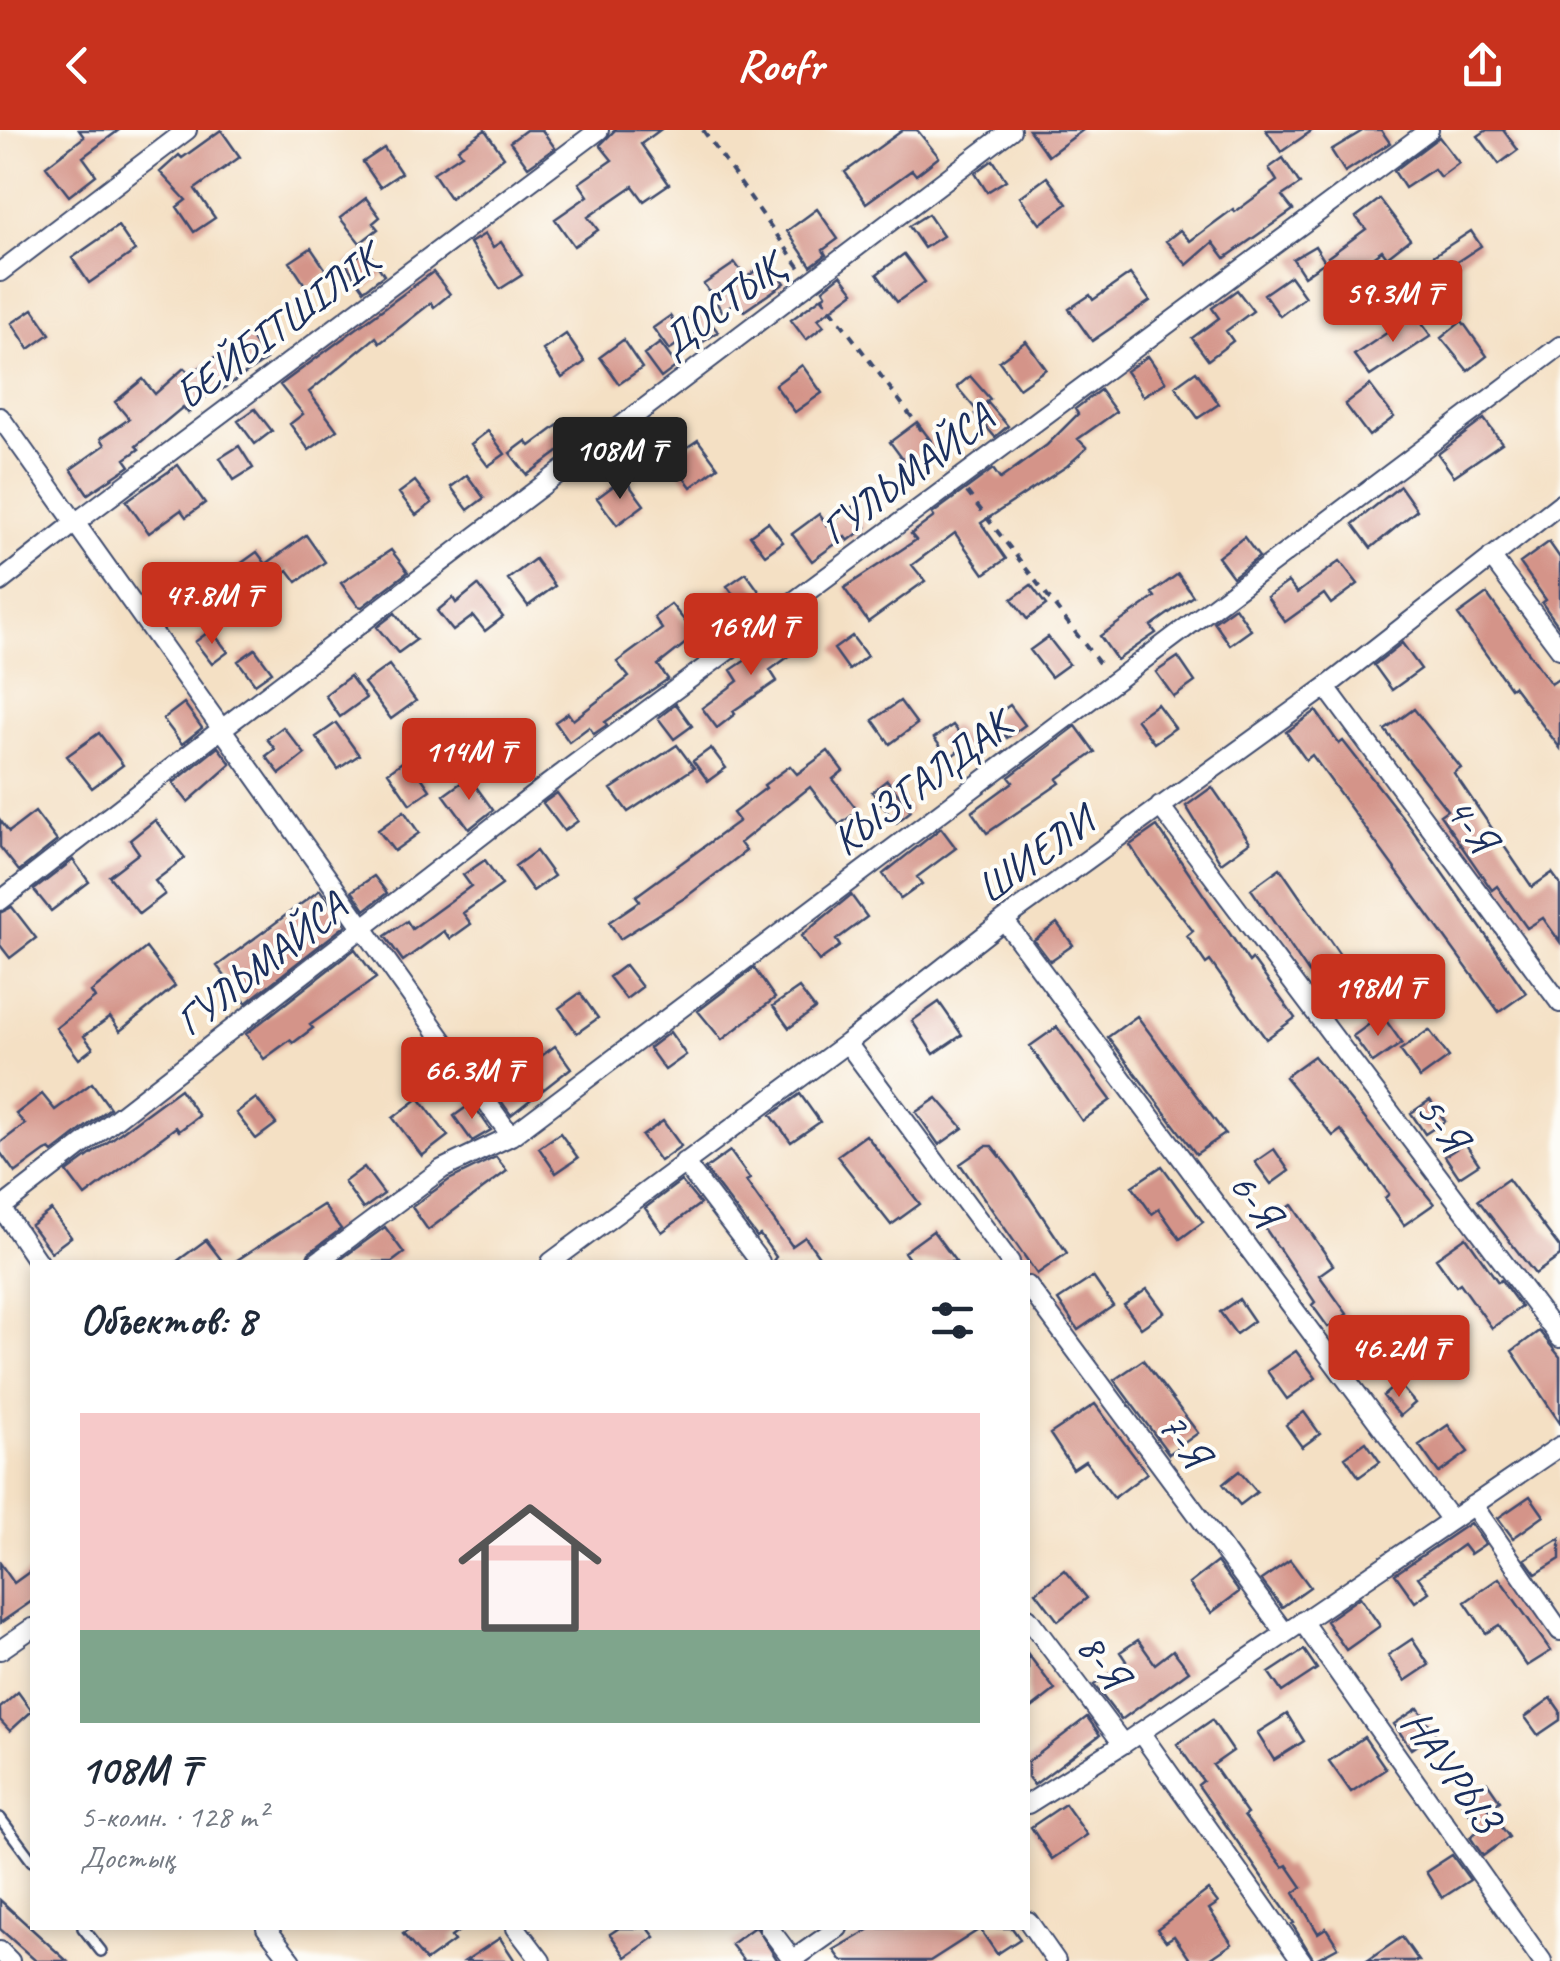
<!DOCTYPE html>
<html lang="ru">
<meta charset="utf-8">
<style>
body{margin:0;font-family:Caveat,sans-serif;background:#f6f6f7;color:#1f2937;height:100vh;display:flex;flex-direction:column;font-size:38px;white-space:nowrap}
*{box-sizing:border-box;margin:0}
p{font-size:32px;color:#747a83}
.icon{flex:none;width:55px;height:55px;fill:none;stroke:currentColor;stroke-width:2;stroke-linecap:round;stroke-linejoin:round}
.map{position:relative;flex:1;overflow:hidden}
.panel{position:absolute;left:30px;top:1130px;width:1000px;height:670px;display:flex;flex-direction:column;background:#fff;border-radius:0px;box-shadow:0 5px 15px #0003}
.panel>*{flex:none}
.price{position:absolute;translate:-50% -85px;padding:0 22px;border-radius:10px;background:#c8321e;color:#fff;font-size:32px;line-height:65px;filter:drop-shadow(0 2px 5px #0008)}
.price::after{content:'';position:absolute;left:50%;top:60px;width:30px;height:22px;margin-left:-15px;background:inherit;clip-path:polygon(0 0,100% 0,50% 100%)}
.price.active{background:#222;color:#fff}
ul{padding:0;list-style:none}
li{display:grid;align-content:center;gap:20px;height:530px;padding:0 50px}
li span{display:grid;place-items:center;height:310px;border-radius:0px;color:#555}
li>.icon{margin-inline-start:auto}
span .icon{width:180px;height:180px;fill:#fffc;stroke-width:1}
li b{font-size:42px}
h2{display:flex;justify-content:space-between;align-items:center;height:120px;padding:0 50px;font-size:42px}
header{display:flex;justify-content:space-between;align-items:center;height:130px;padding:0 50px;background:#c8321e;color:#fff;font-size:45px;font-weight:700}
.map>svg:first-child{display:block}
.building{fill:#d49489}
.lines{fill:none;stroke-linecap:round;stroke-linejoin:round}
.lane-casing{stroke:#3c4a6d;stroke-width:14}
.street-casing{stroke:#3c4a6d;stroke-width:22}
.path{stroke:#3c4a6d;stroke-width:4;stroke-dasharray:8 8;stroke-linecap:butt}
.lane{stroke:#fff;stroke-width:9}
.street{stroke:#fff;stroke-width:18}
.labels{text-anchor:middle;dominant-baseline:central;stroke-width:8;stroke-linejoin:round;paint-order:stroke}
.street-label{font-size:42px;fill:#1b2f5e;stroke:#fdfcf7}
</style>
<header><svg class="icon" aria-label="back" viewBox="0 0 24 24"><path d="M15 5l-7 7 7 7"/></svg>Roofr<svg class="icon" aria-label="share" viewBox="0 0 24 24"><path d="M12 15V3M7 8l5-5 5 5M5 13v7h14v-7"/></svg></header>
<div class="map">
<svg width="1560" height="1831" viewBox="0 0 1560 1831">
<rect width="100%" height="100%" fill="#fdfcf7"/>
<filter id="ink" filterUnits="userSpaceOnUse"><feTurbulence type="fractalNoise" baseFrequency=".01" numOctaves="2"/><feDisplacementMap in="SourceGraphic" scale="20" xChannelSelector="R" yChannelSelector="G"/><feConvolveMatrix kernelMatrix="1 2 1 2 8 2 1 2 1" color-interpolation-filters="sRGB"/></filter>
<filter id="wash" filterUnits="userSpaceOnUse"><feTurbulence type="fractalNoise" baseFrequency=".0048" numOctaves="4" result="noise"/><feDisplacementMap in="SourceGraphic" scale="40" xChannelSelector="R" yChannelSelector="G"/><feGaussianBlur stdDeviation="2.25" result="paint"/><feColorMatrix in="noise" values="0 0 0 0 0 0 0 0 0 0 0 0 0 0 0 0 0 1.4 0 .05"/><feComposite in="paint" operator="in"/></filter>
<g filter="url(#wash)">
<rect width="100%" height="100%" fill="#f4e0c4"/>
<g id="blocks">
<!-- building -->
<path class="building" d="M79 0H119L83 27 96 45 69 66 46 36 84 7Z
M221 0 240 27 195 59 215 88 194 102 177 77 186 70 160 42 179 25 182 28Z
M485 0 504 27 450 68 433 43 462 24 458 19Z
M526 0H542L555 18 528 37 510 12Z
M615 0H660L641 14 669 54 644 71 633 56 588 87 598 100 574 116 555 89 588 66 579 53 612 30 600 15Z
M903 0H917L939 27 916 45 912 40 866 73 845 42Z
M1029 0H1083L1048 26Z
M1266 0H1313L1281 22Z
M1364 0H1381L1390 13 1345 42 1331 20Z
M1487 0H1503L1518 20 1499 34 1478 6Z
M1439 7 1459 33 1440 47 1434 39 1405 58 1394 41Z
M384 18 401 43 380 57 363 32Z
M1283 28 1300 54 1282 66 1293 80 1225 128 1213 112 1187 135 1166 111 1180 100 1190 111 1233 79 1235 82 1277 51 1269 38Z
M993 30 1006 50 987 62 975 43Z
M1047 47 1067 74 1040 94 1020 67Z
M366 68 380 87 373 93 378 99 360 113 340 88Z
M1380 69 1410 109 1387 127 1382 120 1343 148 1328 127 1366 99 1356 87Z
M817 79 838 109 823 120 826 125 811 136 787 101Z
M928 84 943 106 924 118 909 96Z
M118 96 135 121 89 153 72 128Z
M1471 101 1481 116 1443 141 1433 126Z
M485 104 493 117 501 112 522 145 500 159 470 113Z
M1315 116 1325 132 1304 146 1293 129Z
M311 118 328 143 307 158 290 132Z
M367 120 384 145 364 160 346 134Z
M904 124 925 152 897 172 877 144Z
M768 131 785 153 744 181 737 171 722 181 704 154 735 133 746 148Z
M433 142 450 164 434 177 431 173 380 213 376 207 309 262 337 300 309 320 290 294 303 284 280 255Z
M1130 144 1150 171 1092 211 1069 179 1090 165 1093 170Z
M841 145 854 162 818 189 824 196 806 210 791 190 826 164 823 159Z
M1290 146 1305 167 1280 186 1264 164Z
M1237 160 1253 181 1226 201 1233 211 1208 230 1192 208 1219 188 1212 178Z
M33 179 50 204 29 219 12 193Z
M701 180 718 202 700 214 684 192Z
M1415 184 1431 206 1370 246 1354 225Z
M670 186 686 208 669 220 653 198Z
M1462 191 1487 226 1468 241 1441 208Z
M566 204 585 232 562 248 543 220Z
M249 205 266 230 221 260 218 256 188 283 183 277 136 316 139 319 125 329 130 336 88 364 71 339 105 315 101 308 129 289 115 272 143 249 155 264 184 238 190 244Z
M623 210 642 238 619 254 600 227Z
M1026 211 1046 239 1019 258 999 231Z
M660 213 677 236 661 248 644 225Z
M1148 226 1166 252 1143 266 1126 241Z
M802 235 822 263 795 282 775 255Z
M1196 241 1219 274 1198 288 1175 256Z
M970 246 990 269 977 281 957 257Z
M1370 255 1394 287 1369 306 1345 274Z
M1100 260 1116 282 1078 309 1087 318 1067 336 981 393 1006 429 984 444 955 403 912 435 925 451 868 492 844 458 916 410 911 404 934 387 932 384 993 339 1000 349 1047 315 1078 284 1075 279Z
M988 273 1008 296 995 307 975 284Z
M255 279 272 301 255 314 238 291Z
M1484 289 1502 313 1454 346 1438 324Z
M565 290 581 311 565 323 562 319 527 345 510 323 526 311 530 316Z
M917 292 937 319 910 339 890 312Z
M488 301 505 324 488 336 471 314Z
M698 310 718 337 691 357 670 329Z
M239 316 253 338 234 350 220 328Z
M178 335 205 373 186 387 181 380 149 403 126 371Z
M467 345 484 368 468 380 451 357Z
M624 348 644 375 617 395 597 368Z
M415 351 432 373 416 385 399 363Z
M1400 356 1417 380 1371 418 1353 394Z
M852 377 866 397 848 411 845 407 812 431 792 404 819 384 827 395Z
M768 392 783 412 765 425 750 405Z
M306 405 325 432 297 452 288 440 248 469 229 442 257 422 266 434Z
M1244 407 1259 427 1233 447 1218 427Z
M1549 412 1560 428V498L1542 473 1546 470 1520 433Z
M391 420 408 442 362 477 358 476 341 453Z
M535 429 555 456 528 476 508 449Z
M1340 431 1358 454 1331 474 1324 464 1285 492 1267 467 1288 452 1297 463Z
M746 443 764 468 746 482 727 456Z
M1178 444 1193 466 1151 496 1156 503 1117 530 1100 506 1155 467 1152 463Z
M478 455 503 487 485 501 473 486 453 501 437 481 453 468 456 473Z
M1031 455 1046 475 1027 489 1012 469Z
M1487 464 1551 554 1560 548V618L1513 556 1510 558 1458 485Z
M671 474 696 505 658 535 668 549 605 592 607 595 594 604 589 597 569 612 555 592 568 583 573 590 629 547 617 532 662 499 654 487Z
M1235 477 1251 500 1230 515 1214 492Z
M395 483 416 510 398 523 377 497Z
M784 499 799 519 770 540 777 551 733 581 735 584 717 598 702 578 738 551 731 540 768 515 766 512Z
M211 500 228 522 212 534 195 512Z
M852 506 867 526 849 540 834 519Z
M1048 507 1069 534 1051 547 1030 520Z
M1402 513 1421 539 1392 560 1374 535Z
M255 519 272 542 255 554 238 531Z
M1178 527 1195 552 1174 567 1156 542Z
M389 535 416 571 391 589 364 553Z
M350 546 366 568 340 587 325 565Z
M900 571 917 594 890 614 873 590Z
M184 573 202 598 182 614 163 589Z
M676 574 692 596 674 609 658 588Z
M1157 574 1175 598 1154 613 1136 589Z
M1010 575 1025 595 1007 608 992 588Z
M1414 579 1461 638 1454 643 1532 757 1552 743 1560 754V812L1543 788 1527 798 1497 756 1492 760 1440 685 1447 680 1385 600Z
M1316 581 1339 614 1343 611 1411 698 1526 863 1499 882 1312 625 1306 630 1286 602Z
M336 593 359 625 338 639 316 607Z
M953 595 968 614 949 628 934 608Z
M1076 596 1095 622 1057 649 1060 653 987 703 972 682 1013 652 1009 647Z
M283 597 305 624 280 644 266 626 275 619 267 609Z
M99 603 123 635 92 658 67 626Z
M677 615 694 638 628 682 611 659Z
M218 617 231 634 188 672 173 653Z
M711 618 726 638 708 651 693 631Z
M828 621 843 641 833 649 858 681 839 695 810 657 740 713 746 721 686 767 620 809 609 792 640 771 636 766 739 691 733 683 766 658 764 655 790 636 797 644Z
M408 628 430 660 410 674 388 642Z
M469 647 493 680 469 699 444 665Z
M887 650 911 681 896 693 872 662Z
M1212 657 1250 712 1221 733 1186 676Z
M557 663 578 691 564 701 543 673Z
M404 681 419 703 394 721 378 700Z
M35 682 57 711 19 741 0 717V690L9 702Z
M155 690 185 728 155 751 165 764 139 784 109 746 139 723 130 710Z
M1157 696 1249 832 1252 829 1295 888 1266 909 1210 831 1206 834 1187 806 1193 801 1149 745 1130 715Z
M941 698 956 718 917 747 922 754 901 769 883 744Z
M536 721 554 746 533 761 515 736Z
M73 730 89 752 51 781 34 760Z
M485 730 502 755 463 783 471 794 450 809 444 801 403 831 385 806 407 791 412 799 471 756 463 745Z
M1280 738 1357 850 1328 871 1251 759Z
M374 746 387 763 365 780 352 761Z
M320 760 346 795 246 873 217 836Z
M851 765 867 787 836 810 840 816 819 831 801 806Z
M12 777 36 808 10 828 0 815V783Z
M1057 793 1073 815 1050 831 1034 810Z
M146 818 175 856 120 901 110 887 84 906 93 918 79 929 56 898 95 868 91 862Z
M355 819 376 848 310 895 313 898 293 913 290 910 264 929 246 904Z
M625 835 642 857 626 869 609 847Z
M754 838 775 868 722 910 698 881Z
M799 858 815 879 789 898 773 876Z
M580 863 598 888 577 903 559 878Z
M939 872 962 905 934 924 912 891Z
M1382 885 1402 913 1373 933 1353 906Z
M1137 886 1225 1004 1196 1024 1108 907Z
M1057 897 1111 970 1082 991 1030 916Z
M1429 900 1449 927 1420 948 1400 920Z
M670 902 686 925 665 940 649 918Z
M555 916 571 938 511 985 494 961Z
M1314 926 1434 1074 1404 1095 1385 1068 1389 1064 1341 1000 1333 1006 1285 947Z
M92 953 110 978 53 1022 50 1019 45 1021 15 1043 0 1022V1013L25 994 16 984 42 964 55 980Z
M180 959 199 986 179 1001 176 997 85 1066 67 1042Z
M800 964 820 992 791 1012 771 985Z
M256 968 276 994 256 1009 236 983Z
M419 968 448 1006 422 1026 393 988Z
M937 968 963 998 939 1015 916 982Z
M1430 970 1445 991 1425 1004 1411 983Z
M472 973 491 1000 472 1011 454 986Z
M663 991 681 1016 660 1031 642 1006Z
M560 1003 578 1028 556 1043 539 1018Z
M866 1005 920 1074 891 1095 837 1026Z
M1465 1013 1479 1034 1459 1047 1445 1026Z
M986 1016H992L1014 1044 1067 1123 1037 1144 960 1034Z
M1274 1019 1289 1041 1271 1054 1255 1032Z
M730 1021 750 1049 746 1051 792 1116 805 1107 823 1132H772L776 1127 760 1105 757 1107 705 1039Z
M496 1027 507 1041 428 1100 412 1077 449 1050Z
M1162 1036 1203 1092 1180 1109 1159 1079 1152 1084 1132 1056Z
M364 1037 384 1064 363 1079 344 1052Z
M1508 1049 1560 1118V1126L1535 1144 1478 1070Z
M681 1051 700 1074 662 1102 645 1078Z
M323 1075 341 1099 309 1123 305 1132H234Z
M1292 1075 1333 1135 1319 1145 1347 1184 1328 1197 1312 1175 1315 1172 1263 1095Z
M51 1080 71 1107 51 1122 31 1095Z
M385 1097 404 1123 392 1132H337Z
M933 1101 956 1132H911L904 1122Z
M1466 1107 1498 1152 1501 1150 1521 1177 1492 1198 1460 1153 1456 1156 1436 1128Z
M206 1110 223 1132H176Z
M1093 1147 1113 1176 1078 1200 1058 1170Z
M1147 1159 1164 1182 1141 1198 1124 1175Z
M1239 1169 1254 1191 1236 1204 1220 1182Z
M1539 1201 1560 1227V1293L1512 1221Z
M1296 1221 1316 1248 1287 1269 1267 1241Z
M1143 1230 1198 1303 1169 1324 1114 1250Z
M1398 1253 1415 1273 1400 1286 1383 1266Z
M1095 1274 1147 1343 1114 1368 1085 1331 1073 1339 1050 1304Z
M1304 1282 1320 1304 1302 1317 1286 1295Z
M1448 1295 1468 1322 1439 1343 1419 1315Z
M1366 1312 1380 1332 1359 1347 1345 1327Z
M1239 1341 1257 1362 1240 1375 1223 1354Z
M1530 1366 1544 1386 1513 1408 1498 1388Z
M1470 1393 1485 1414 1470 1424 1463 1415 1418 1447 1429 1462 1415 1472 1395 1444Z
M1560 1408V1429L1536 1444 1525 1429Z
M1290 1430 1310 1457 1282 1477 1261 1450Z
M1217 1432 1239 1462 1211 1483 1189 1454Z
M0 1433 14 1453 32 1440V1471L0 1493Z
M1064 1440 1087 1468 1058 1491 1036 1462Z
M1499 1448 1551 1521 1527 1536 1499 1495 1486 1503 1465 1472Z
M1360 1467 1380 1496 1346 1520 1326 1491Z
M1412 1509 1429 1535 1405 1551 1388 1525Z
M1138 1510 1155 1534 1173 1520 1189 1541 1121 1590 1094 1555 1126 1531 1120 1522Z
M1304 1520 1317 1539 1282 1562 1269 1543Z
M1028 1524 1055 1560 1028 1581Z
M18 1562 32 1581 10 1601 0 1590V1578Z
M1551 1568 1560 1581V1590L1538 1605 1525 1587Z
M1418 1578 1435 1603 1411 1619 1394 1594Z
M1287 1584 1304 1611 1274 1630 1257 1603Z
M1087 1587 1100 1605 1034 1655 1028 1647V1632Z
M1212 1590 1233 1621 1213 1635 1247 1684 1244 1686 1283 1737 1287 1735 1302 1757 1294 1763 1318 1803 1326 1798 1338 1817 1314 1830 1292 1794 1294 1793 1198 1655 1203 1651 1177 1614Z
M1364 1607 1386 1639 1351 1662 1329 1631Z
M1487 1652 1500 1671 1489 1679 1509 1707 1483 1726 1470 1707 1481 1699 1461 1671Z
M1065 1674 1087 1705 1052 1729 1031 1697Z
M1452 1725 1470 1750 1442 1768 1426 1742Z
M1208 1760 1218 1773 1209 1779 1232 1814 1207 1831H1191L1174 1806 1166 1811 1157 1799Z
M0 1770 67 1831H36L0 1799Z
M412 1798H463L451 1807 454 1811 426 1831 403 1804Z
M619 1798H648L655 1807 626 1827 610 1804Z
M753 1798H757L778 1831H744L731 1814Z
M872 1798H1012L1020 1809 997 1824 980 1799 930 1831H842L834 1820Z
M1402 1807 1419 1831H1367L1396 1811Z
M500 1808 515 1831H465Z"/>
</g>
</g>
<g filter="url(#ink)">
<use href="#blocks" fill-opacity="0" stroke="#3c4a6d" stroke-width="2.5"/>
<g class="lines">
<defs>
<path id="lane" d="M0 1688 32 1731
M83 1798 101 1821"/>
<path id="street" d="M0 142 187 0
M0 287 511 1006
M1491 427 1560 519
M0 452 75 393 599 0
M1326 557 1560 873
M1160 676 1560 1208
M0 771 223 598 1011 0
M1004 790 1451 1390
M847 913 1010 1132
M684 1032 760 1132
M0 1076 38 1132
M1 1078 548 654 1429 0
M317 1132 442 1039 511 1006 1560 216
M551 1132 847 913 1004 790 1326 557 1560 374
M1028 1156 1285 1503
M1473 1375 1560 1501
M1028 1488 1123 1614
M1302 1491 1542 1831
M0 1520 32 1498
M1140 1602 1302 1831
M1028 1674 1123 1614 1560 1316
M1028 1791 1056 1831
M266 1798 292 1831
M516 1798 541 1831
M769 1798 793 1830
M0 1821 10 1831
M791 1831 838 1798"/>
</defs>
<!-- lane casing -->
<use href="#lane" class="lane-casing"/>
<!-- street casing -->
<use href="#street" class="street-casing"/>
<!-- path -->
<path class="path" d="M703 0 800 138
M821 166 947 334
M967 362 1102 537"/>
<!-- lane -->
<use href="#lane" class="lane"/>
<!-- street -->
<use href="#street" class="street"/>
</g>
</g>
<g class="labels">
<!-- street labels -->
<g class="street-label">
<text transform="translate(722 175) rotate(-37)">ДОСТЫҚ</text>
<text transform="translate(277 197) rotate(-37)">БЕЙБІТШІЛІК</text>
<text transform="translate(907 344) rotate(-37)">ГУЛЬМАЙСА</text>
<text transform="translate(921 653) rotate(-37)">КЫЗГАЛДАК</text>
<text transform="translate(1471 694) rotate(53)">4-Я</text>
<text transform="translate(1035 725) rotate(-36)">ШИЕЛИ</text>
<text transform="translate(261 834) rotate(-38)">ГУЛЬМАЙСА</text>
<text transform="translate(1442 993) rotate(53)">5-Я</text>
<text transform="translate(1255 1069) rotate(53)">6-Я</text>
<text transform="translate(1184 1309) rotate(53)">7-Я</text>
<text transform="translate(1103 1530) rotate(53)">8-Я</text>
<text transform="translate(1451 1641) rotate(55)">НАУРЫЗ</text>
</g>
</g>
</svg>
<b class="price" style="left:1393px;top:215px">59.3M ₸</b>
<b class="price active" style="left:620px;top:372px">108M ₸</b>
<b class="price" style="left:212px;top:517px">47.8M ₸</b>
<b class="price" style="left:751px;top:548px">169M ₸</b>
<b class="price" style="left:469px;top:673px">114M ₸</b>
<b class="price" style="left:1378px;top:909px">198M ₸</b>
<b class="price" style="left:472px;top:992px">66.3M ₸</b>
<b class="price" style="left:1399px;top:1270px">46.2M ₸</b>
<section class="panel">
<h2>Объектов: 8<svg class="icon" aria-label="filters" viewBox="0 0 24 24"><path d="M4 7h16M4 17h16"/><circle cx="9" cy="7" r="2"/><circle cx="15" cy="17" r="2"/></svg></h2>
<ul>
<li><span style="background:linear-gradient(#f6c9c9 70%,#7fa58c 0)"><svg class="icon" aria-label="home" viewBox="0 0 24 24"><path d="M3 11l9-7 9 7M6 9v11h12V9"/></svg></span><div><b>108M ₸</b><p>5-комн. · 128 m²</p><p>Достық</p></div></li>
</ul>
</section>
</div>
